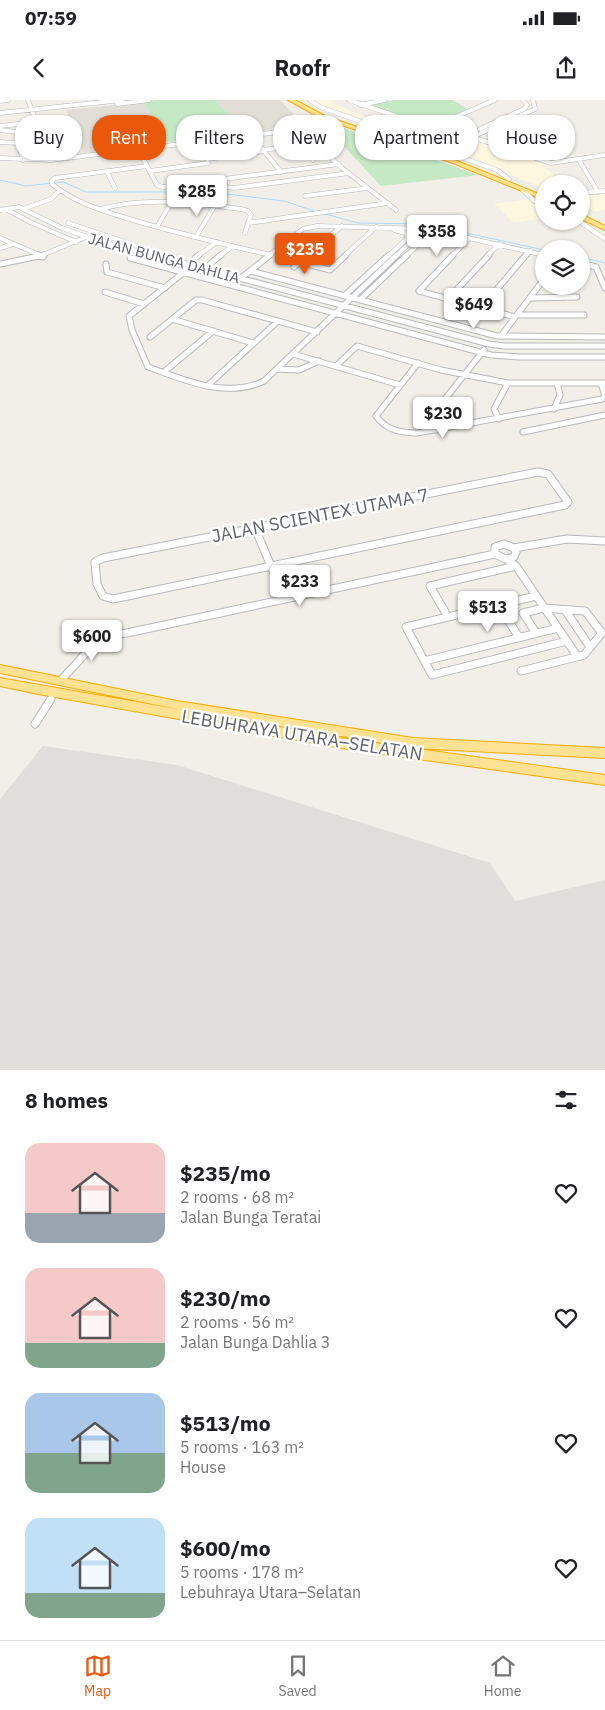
<!DOCTYPE html>
<meta charset="utf-8">
<style>
body{margin:0;font-family:"IBM Plex Sans",sans-serif;background:#f6f6f6;color:#202124;height:100vh;display:flex;flex-direction:column;font-size:19px;white-space:nowrap}
*{box-sizing:border-box;margin:0}
p{font-size:16px;color:#757577}
.icon{flex:none;width:28px;height:28px;fill:none;stroke:currentColor;stroke-width:2;stroke-linecap:round;stroke-linejoin:round}
.map{position:relative;height:970px;overflow:hidden}
.side{display:flex;flex-direction:column;background:#fff;flex:1}
.side>*{flex:none}
.top-card{position:absolute;left:15px;top:15px;width:575px;height:45px;display:flex;gap:10px}
.buttons{position:absolute;left:535px;top:75px;display:grid;gap:10px}
.buttons a{display:grid;place-items:center;width:55px;height:55px;border-radius:50%;background:#fff;box-shadow:0 1px 4px #0004;font-size:25px}
.price{position:absolute;translate:-50% -42px;padding:0 11px;border-radius:5px;background:#fff;color:#222;font-size:16px;line-height:32px;filter:drop-shadow(0 1px 2px #0008)}
.price::after{content:'';position:absolute;left:50%;top:30px;width:15px;height:11px;margin-left:-8px;background:inherit;clip-path:polygon(0 0,100% 0,50% 100%)}
.price.on{background:#ea580c;color:#fff}
ul{padding:0;list-style:none}
li{display:flex;align-items:center;gap:15px;height:125px;padding:0 25px}
li span{display:grid;place-items:center;flex:none;width:140px;height:100px;border-radius:15px;color:#555}
li>.icon{margin-inline-start:auto}
span .icon{width:60px;height:60px;fill:#fffc;stroke-width:1}
li b{font-size:21px}
h2{display:flex;justify-content:space-between;align-items:center;height:60px;padding:0 25px;font-size:21px}
.pill{padding:0 18px;border-radius:20px;background:#fff;box-shadow:0 1px 4px #0004;font-size:18px;line-height:45px}
.pill.on{background:#ea580c;color:#fff}
.status{display:flex;justify-content:space-between;align-items:center;height:35px;padding:0 25px;background:#fff;direction:ltr}
.status svg{height:14px;fill:currentColor}
header{display:flex;justify-content:space-between;align-items:center;height:65px;padding:0 25px;background:#fff;font-size:22px;font-weight:700}
.tabs{display:flex;justify-content:space-around;align-items:center;height:70px;border-top:1px solid #e0e0e0;background:#fff;font-size:14px;color:#757577}
.tabs a{display:grid;justify-items:center;gap:2px}
.tabs .on{color:#ea580c}
.map>svg:first-child{display:block}
.commercial{fill:#fef7e0}
.industrial{fill:#e0deda}
.education{fill:#e1ded6}
.green{fill:#c5e8c5}
.lines{fill:none;stroke-linecap:round;stroke-linejoin:round}
.stream{stroke:#aadaff;stroke-width:1}
.minor-far2-casing{stroke:#b5b8bc;stroke-width:5}
.minor-far1-casing{stroke:#b5b8bc;stroke-width:7}
.minor-casing{stroke:#b5b8bc;stroke-width:9}
.highway-casing{stroke:#f9ab00;stroke-width:2}
.minor-far2{stroke:#fff;stroke-width:4}
.minor-far1{stroke:#fff;stroke-width:5}
.minor{stroke:#fff;stroke-width:7}
.highway{fill:#fde293;fill-rule:evenodd}
.labels{text-anchor:middle;dominant-baseline:central;stroke-width:5;stroke-linejoin:round;paint-order:stroke}
.far-street-label{font-size:15px;fill:#5f6368;stroke:#fff}
.street-label{font-size:18px;fill:#5f6368;stroke:#fff}
</style>
<div class="status"><b>07:59</b><svg viewBox="0 0 49 12"><path d="M0 12V9h3v3zM5 12V6h3v6zM10 12V3h3v9zM15 12V0h3v12zM26 1h20v11H26zM47 4h2v5h-2z"/></svg></div>
<header><svg class="icon" aria-label="back" viewBox="0 0 24 24"><path d="M15 5l-7 7 7 7"/></svg>Roofr<svg class="icon" aria-label="share" viewBox="0 0 24 24"><path d="M12 15V3M7 8l5-5 5 5M5 13v7h14v-7"/></svg></header>
<div class="map">
<svg width="605" height="970" viewBox="0 0 605 970">
<rect width="100%" height="100%" fill="#f1efe8"/>
<!-- commercial -->
<path class="commercial" d="M312 0H329L350 11 452 45 443 49 320 7Z
M472 39 543 63V65L556 78 538 86 447 50Z
M605 92V109L596 112 581 105V96Z
M535 98 544 102V118L514 123 494 104Z"/>
<!-- industrial -->
<path class="industrial" d="M43 646 177 665 490 763 515 801 605 780V970H0V699Z"/>
<!-- education -->
<path class="education" d="M215 0H280L295 16 319 24 246 33Z
M143 2 168 42 84 53 66 10Z"/>
<!-- green -->
<path class="green" d="M158 0H215L246 33 168 42 143 2Z
M394 0H453L467 9 430 26 369 5Z
M334 25 479 75 381 86 326 27Z"/>
<g class="lines">
<!-- stream -->
<path class="stream" d="M0 80 26 86 63 82 86 92H211L284 101 317 112
M322 113 358 123 425 124 544 150
M581 157 605 163"/>
<defs>
<path id="minor-far2" d="M28 0 51 60
M310 0 320 7 497 70 509 79
M349 0 466 40
M0 1 8 0
M117 4 149 0
M360 5 385 0
M0 13 122 0
M0 26 36 22
M430 28 495 0
M299 29 342 68 396 110
M480 29 524 9 527 5 523 0
M0 30 16 32 39 29
M251 35 281 72
M472 37 551 63 605 55
M0 42 18 43 43 40
M196 42 207 59 264 51
M18 43 23 60
M138 49 157 85 163 87 339 64
M263 50 301 45 313 60
M443 50 535 9 533 0
M0 58 51 60 311 28 334 21
M579 60 598 92
M147 66 55 78 52 80V84C76 104 107 112 136 121 181 134 226 145 271 155
M150 71 208 63
M107 72 115 88
M221 80 226 87 234 88 349 73
M522 89 534 101 544 105
M581 93 605 91
M305 96 368 88
M6 109 30 122 76 142
M23 109 51 99 59 91
M101 109C146 96 196 103 241 109L248 111 251 115 245 133
M0 110 19 107 62 128 102 142 157 156
M579 121 605 139
M68 123 140 147 137 152
M248 123 388 103
M157 127 171 103
M196 137 215 105
M0 138 42 156
M0 148 13 144
M40 156 86 137
M197 156 217 142
M219 156 233 146
M268 156 303 129 317 126 428 129 544 155
M306 156 342 126
M344 156 376 127
M388 156 408 138 405 133 394 130
M396 156 414 139 415 136 409 128
M406 156 434 130
M452 156 469 138
M487 156 499 144
M525 156 530 151"/>
<path id="minor-far1" d="M39 155 43 157
M152 155 489 244 504 246H605
M453 155 419 191 515 217
M130 158 491 255 519 257H605
M195 158 199 155
M300 162 330 170 346 155
M211 163 221 155
M581 163 596 167 605 188
M0 164 44 155
M106 164 107 172 165 188
M294 167 308 155
M188 169 129 216 132 230 148 267C185 280 226 299 264 281L397 155
M251 171 497 236 605 237
M241 178 270 155
M105 192 144 204
M345 195 389 155
M531 198 577 197
M361 199 407 155
M448 199 489 155
M481 208 526 155
M517 215H584
M172 219 253 243
M501 236 544 179
M150 237 196 200H202L317 232
M293 254 400 285
M418 263 376 316C386 330 401 333 417 333L602 299 605 296 601 283
M336 266 357 246 441 270 508 283H605
M277 269 299 270 319 261
M164 272 213 231
M207 286 277 222
M554 309 560 295 557 283
M499 319 494 309 508 283
M436 330 429 319 484 250
M523 332 605 315"/>
<path id="minor" d="M538 372 548 374 568 402 565 405 113 499 103 496 97 484 95 462 103 458Z
M255 428 285 499
M504 444 514 448 516 452 514 457 506 459 495 454V447Z
M514 448 567 439 605 441
M506 459 516 466 577 556
M536 496 406 527 432 575 567 541
M498 505 519 537
M565 510 590 547
M448 517 430 486 516 466
M424 561 558 528
M521 571 584 555 602 533 585 511 544 508 523 513 536 533
M63 578 106 531 116 534 127 533 495 454
M35 624 51 599"/>
<path id="highway" d="M288 0H295L325 16 457 61 544 96V100L453 63 321 18Z
M581 114 605 126V130L581 119Z
M0 565 177 601 413 638 605 648V658L413 648 177 609 0 573Z
M0 578 353 640 605 675V685L353 650 38 594 0 586Z"/>
</defs>
<!-- minor-far2 casing -->
<use href="#minor-far2" class="minor-far2-casing"/>
<!-- minor-far1 casing -->
<use href="#minor-far1" class="minor-far1-casing"/>
<!-- minor casing -->
<use href="#minor" class="minor-casing"/>
<!-- highway casing -->
<use href="#highway" class="highway-casing"/>
<!-- minor-far2 -->
<use href="#minor-far2" class="minor-far2"/>
<!-- minor-far1 -->
<use href="#minor-far1" class="minor-far1"/>
<!-- minor -->
<use href="#minor" class="minor"/>
<!-- highway -->
<use href="#highway" class="highway"/>
</g>
<g class="labels">
<!-- far-street labels -->
<g class="far-street-label">
<text transform="translate(164 158) rotate(15)">JALAN BUNGA DAHLIA</text>
</g>
<!-- street labels -->
<g class="street-label">
<text transform="translate(320 415) rotate(-11)">JALAN SCIENTEX UTAMA 7</text>
<text transform="translate(302 635) rotate(9)">LEBUHRAYA UTARA–SELATAN</text>
</g>
</g>
</svg>
<div class="buttons">
<a><svg class="icon" aria-label="locate" viewBox="0 0 24 24"><circle cx="12" cy="12" r="6"/><path d="M12 2v4M12 18v4M2 12h4M18 12h4"/></svg></a>
<a><svg class="icon" aria-label="layers" viewBox="0 0 24 24"><path d="M12 4l9 5-9 5-9-5zM3 14l9 5 9-5"/></svg></a>
</div>
<b class="price" style="left:197px;top:117px">$285</b>
<b class="price" style="left:437px;top:157px">$358</b>
<b class="price on" style="left:305px;top:175px">$235</b>
<b class="price" style="left:474px;top:230px">$649</b>
<b class="price" style="left:443px;top:339px">$230</b>
<b class="price" style="left:300px;top:507px">$233</b>
<b class="price" style="left:488px;top:533px">$513</b>
<b class="price" style="left:92px;top:562px">$600</b>
<div class="top-card">
<a class="pill">Buy</a>
<a class="pill on">Rent</a>
<a class="pill">Filters</a>
<a class="pill">New</a>
<a class="pill">Apartment</a>
<a class="pill">House</a>
</div>
</div>
<section class="side">
<h2>8 homes<svg class="icon" aria-label="filters" viewBox="0 0 24 24"><path d="M4 7h16M4 17h16"/><circle cx="9" cy="7" r="2"/><circle cx="15" cy="17" r="2"/></svg></h2>
<ul>
<li><span style="background:linear-gradient(#f6c9c9 70%,#9aa5b1 0)"><svg class="icon" aria-label="home" viewBox="0 0 24 24"><path d="M3 11l9-7 9 7M6 9v11h12V9"/></svg></span><div><b>$235/mo</b><p>2 rooms · 68 m²</p><p>Jalan Bunga Teratai</p></div><svg class="icon" aria-label="heart" viewBox="0 0 24 24"><path d="M12 20l-8-8c-3-5 5-10 8-4 3-6 11-1 8 4z"/></svg></li>
<li><span style="background:linear-gradient(#f6c9c9 75%,#7fa58c 0)"><svg class="icon" aria-label="home" viewBox="0 0 24 24"><path d="M3 11l9-7 9 7M6 9v11h12V9"/></svg></span><div><b>$230/mo</b><p>2 rooms · 56 m²</p><p>Jalan Bunga Dahlia 3</p></div><svg class="icon" aria-label="heart" viewBox="0 0 24 24"><path d="M12 20l-8-8c-3-5 5-10 8-4 3-6 11-1 8 4z"/></svg></li>
<li><span style="background:linear-gradient(#a9c7e8 60%,#7fa58c 0)"><svg class="icon" aria-label="home" viewBox="0 0 24 24"><path d="M3 11l9-7 9 7M6 9v11h12V9"/></svg></span><div><b>$513/mo</b><p>5 rooms · 163 m²</p><p>House</p></div><svg class="icon" aria-label="heart" viewBox="0 0 24 24"><path d="M12 20l-8-8c-3-5 5-10 8-4 3-6 11-1 8 4z"/></svg></li>
<li><span style="background:linear-gradient(#bfe0f5 75%,#7fa58c 0)"><svg class="icon" aria-label="home" viewBox="0 0 24 24"><path d="M3 11l9-7 9 7M6 9v11h12V9"/></svg></span><div><b>$600/mo</b><p>5 rooms · 178 m²</p><p>Lebuhraya Utara–Selatan</p></div><svg class="icon" aria-label="heart" viewBox="0 0 24 24"><path d="M12 20l-8-8c-3-5 5-10 8-4 3-6 11-1 8 4z"/></svg></li>
</ul>
</section>
<nav class="tabs">
<a class="on"><svg class="icon" aria-label="map" viewBox="0 0 24 24"><path d="M3 6l6-2 6 2 6-2v14l-6 2-6-2-6 2zM9 4v14M15 6v14"/></svg>Map</a>
<a><svg class="icon" aria-label="saved" viewBox="0 0 24 24"><path d="M7 4h10v16l-5-4-5 4z"/></svg>Saved</a>
<a><svg class="icon" aria-label="home" viewBox="0 0 24 24"><path d="M3 11l9-7 9 7M6 9v11h12V9"/></svg>Home</a>
</nav>
